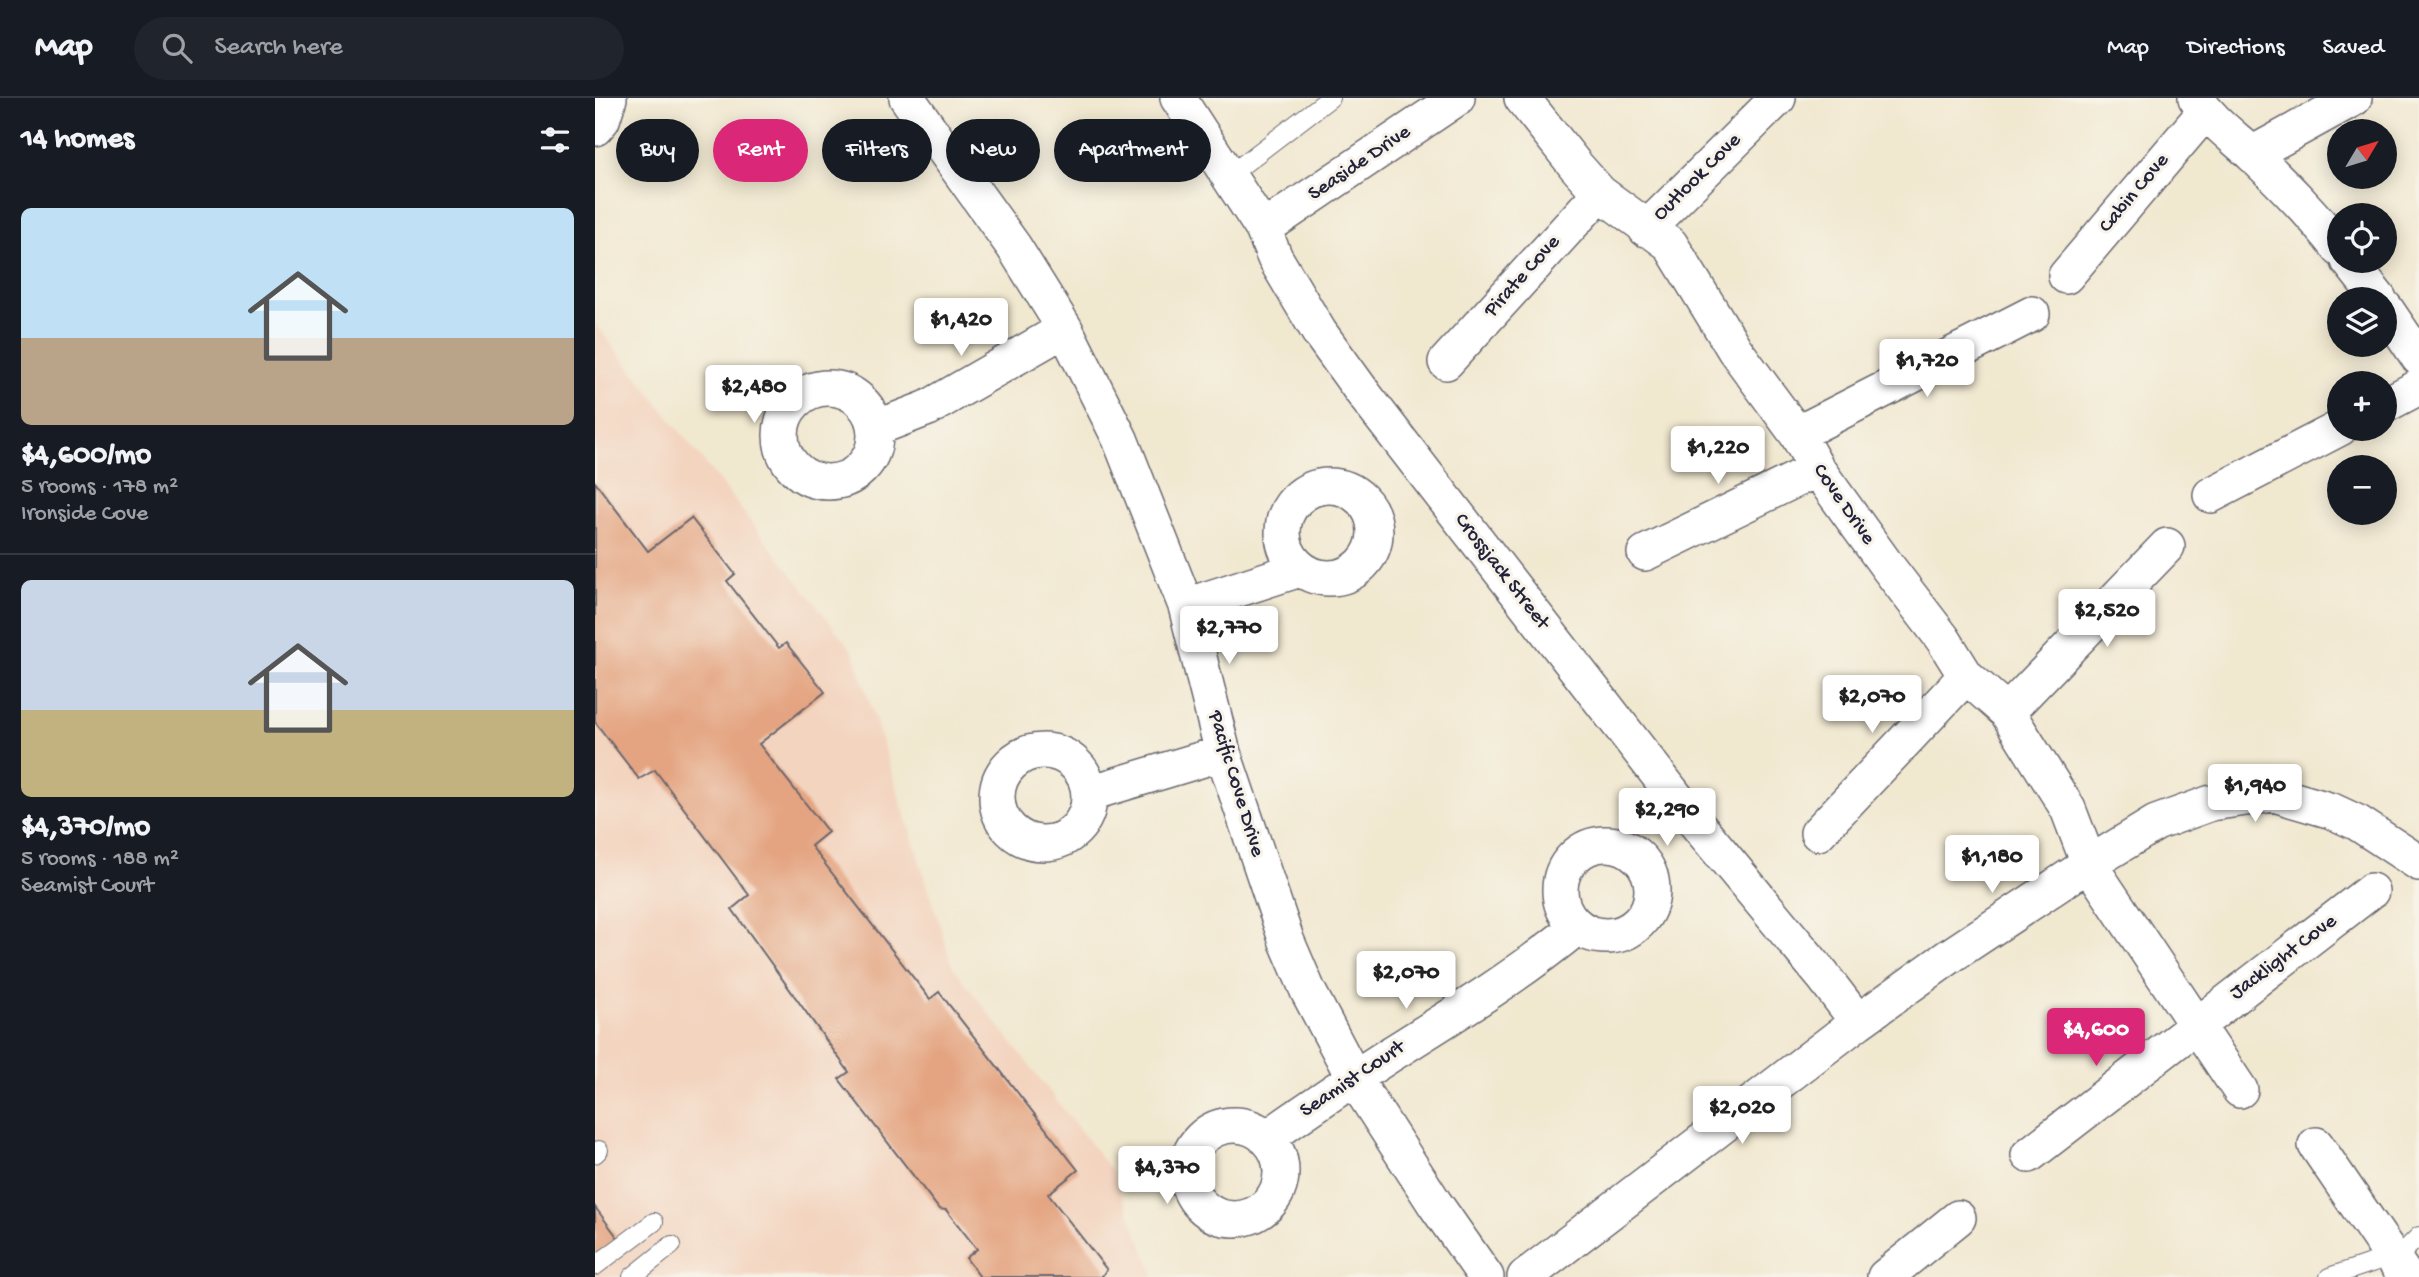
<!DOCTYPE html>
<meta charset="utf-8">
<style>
body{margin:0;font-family:"Gochi Hand",sans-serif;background:#20242c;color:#f1f3f6;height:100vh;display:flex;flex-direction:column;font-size:26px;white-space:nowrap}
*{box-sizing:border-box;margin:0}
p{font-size:23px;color:#9ea1a6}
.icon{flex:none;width:38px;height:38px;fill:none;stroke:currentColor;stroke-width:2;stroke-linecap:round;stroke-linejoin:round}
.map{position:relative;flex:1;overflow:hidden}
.side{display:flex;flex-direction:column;background:#171b24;width:595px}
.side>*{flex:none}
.guide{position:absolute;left:21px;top:21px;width:665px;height:63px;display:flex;gap:14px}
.needle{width:46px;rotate:52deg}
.tools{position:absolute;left:1732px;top:21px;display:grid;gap:14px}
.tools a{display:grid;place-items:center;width:70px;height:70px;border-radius:50%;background:#171b24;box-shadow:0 4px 18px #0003;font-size:35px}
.price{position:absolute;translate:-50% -60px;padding:0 16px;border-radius:7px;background:#fff;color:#222;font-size:23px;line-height:46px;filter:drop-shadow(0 2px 4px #0008)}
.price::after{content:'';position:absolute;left:50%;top:42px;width:21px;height:16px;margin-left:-10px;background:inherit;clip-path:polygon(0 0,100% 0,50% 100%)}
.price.current{background:#db2777;color:#fff}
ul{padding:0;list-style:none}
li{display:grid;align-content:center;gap:14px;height:371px;padding:0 21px}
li+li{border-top:2px solid #363941}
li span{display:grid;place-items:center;height:217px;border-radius:10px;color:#555}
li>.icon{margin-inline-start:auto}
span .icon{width:126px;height:126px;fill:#fffc;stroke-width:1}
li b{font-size:30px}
h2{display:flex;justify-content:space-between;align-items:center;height:84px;padding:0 21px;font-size:30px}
.pill{padding:0 24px;border-radius:32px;background:#171b24;box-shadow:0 4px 18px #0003;font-size:24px;line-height:63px}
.pill.current{background:#db2777;color:#fff}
header{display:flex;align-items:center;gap:42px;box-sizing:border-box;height:98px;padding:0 35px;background:#171b24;border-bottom:2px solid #363941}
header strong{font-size:33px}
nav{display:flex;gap:38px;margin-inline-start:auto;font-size:24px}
.search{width:490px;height:63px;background:#20242c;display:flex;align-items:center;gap:18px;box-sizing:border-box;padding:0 24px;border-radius:38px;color:#9ea1a6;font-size:26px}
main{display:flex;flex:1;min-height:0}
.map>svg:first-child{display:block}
.built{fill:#f3d4bf}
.building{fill:#e4a481}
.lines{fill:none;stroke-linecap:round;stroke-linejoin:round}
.lane-casing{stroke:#6a676f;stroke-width:20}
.street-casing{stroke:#6a676f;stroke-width:38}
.lane{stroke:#fff;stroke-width:18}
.street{stroke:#fff;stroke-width:35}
.labels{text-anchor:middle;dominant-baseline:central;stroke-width:6;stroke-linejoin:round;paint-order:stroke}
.street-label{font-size:21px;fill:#22223b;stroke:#f7f3e8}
</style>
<header>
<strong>Map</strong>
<div class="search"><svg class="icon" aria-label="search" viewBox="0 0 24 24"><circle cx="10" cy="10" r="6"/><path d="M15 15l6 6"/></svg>Search here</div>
<nav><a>Map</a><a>Directions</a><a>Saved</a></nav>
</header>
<main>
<section class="side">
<h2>14 homes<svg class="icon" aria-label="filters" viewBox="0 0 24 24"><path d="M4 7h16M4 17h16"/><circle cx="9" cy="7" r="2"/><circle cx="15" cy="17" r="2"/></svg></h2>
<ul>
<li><span style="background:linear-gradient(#bfe0f5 60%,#b9a48a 0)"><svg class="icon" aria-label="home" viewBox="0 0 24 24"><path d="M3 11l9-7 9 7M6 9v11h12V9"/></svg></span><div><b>$4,600/mo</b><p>5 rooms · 178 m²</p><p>Ironside Cove</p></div></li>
<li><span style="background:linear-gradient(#c9d6e8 60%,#c2b280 0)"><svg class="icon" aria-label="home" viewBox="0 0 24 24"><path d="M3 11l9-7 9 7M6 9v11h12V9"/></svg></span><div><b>$4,370/mo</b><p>5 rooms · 188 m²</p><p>Seamist Court</p></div></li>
</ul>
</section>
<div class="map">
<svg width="1824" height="1179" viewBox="0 0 1824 1179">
<rect width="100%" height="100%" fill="#f7f3e8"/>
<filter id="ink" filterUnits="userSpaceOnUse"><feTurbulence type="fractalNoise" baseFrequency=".0143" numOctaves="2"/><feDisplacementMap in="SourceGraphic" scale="14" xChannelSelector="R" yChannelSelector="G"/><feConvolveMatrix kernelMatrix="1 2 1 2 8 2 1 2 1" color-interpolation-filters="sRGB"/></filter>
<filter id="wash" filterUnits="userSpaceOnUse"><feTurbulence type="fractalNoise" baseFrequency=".00686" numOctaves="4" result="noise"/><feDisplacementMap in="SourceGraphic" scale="28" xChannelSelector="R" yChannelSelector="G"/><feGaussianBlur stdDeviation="1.57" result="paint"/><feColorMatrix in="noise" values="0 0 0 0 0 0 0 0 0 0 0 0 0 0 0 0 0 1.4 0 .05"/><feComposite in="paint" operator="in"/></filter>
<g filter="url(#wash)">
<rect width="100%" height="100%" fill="#f1e8d0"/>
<!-- built -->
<path class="built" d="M0 225 259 555 358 869 518 1075 560 1179H0Z"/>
<g id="blocks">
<!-- building -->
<path class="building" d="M0 384 53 453 96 420 140 476 132 483 184 550 191 545 230 594 164 646 233 734 216 748 335 901 344 894 483 1072 453 1096 512 1172 506 1179H385L371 1160 382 1151 351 1112 344 1111 244 981 254 974 137 811 154 797 60 672 44 681 0 624Z
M0 1109 23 1140 0 1158Z"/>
</g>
</g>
<g filter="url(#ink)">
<use href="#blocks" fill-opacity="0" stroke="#6a676f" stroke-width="2"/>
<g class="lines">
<defs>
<path id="lane" d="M633 78 735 0
M0 1056 4 1052
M1800 1162 1824 1138
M0 1168 59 1124
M37 1179 77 1147
M1734 1179 1797 1158"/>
<path id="street" d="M312 0 419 149 470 231 525 341 591 508 628 655 692 844 713 893 759 980 840 1106 891 1179
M583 0 668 131 680 160 724 234 771 299 1096 719 1228 878 1263 924
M927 0 981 68 1005 95 1075 146 1140 252 1202 336 1222 371 1292 468 1348 541 1371 578 1412 614 1473 711 1494 766 1645 992
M1601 0C1616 23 1639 39 1659 58 1690 88 1719 117 1745 151
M0 30 7 22 14 0
M1657 56 1759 0
M668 131 862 0
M1051 131 1183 0
M1754 163 1784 201
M1471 178 1610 14
M1790 210 1824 260
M851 264 1005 95
M186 337a47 47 0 1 1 94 0a47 47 0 1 1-94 0Z
M1790 307 1824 289
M281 330 333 310 470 231
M1202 336 1437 216
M688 434a46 46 0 1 1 92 0a46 46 0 1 1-92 0Z
M1616 397 1745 330
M1050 455 1222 371
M591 508 705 471
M1412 614 1572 448
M402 699a46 46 0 1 1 92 0a46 46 0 1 1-92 0Z
M495 695 628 655
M1223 735 1371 578
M965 792a46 46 0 1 1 92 0a46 46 0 1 1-92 0Z
M592 1074a47 47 0 1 1 94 0a47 47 0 1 1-94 0Z
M672 1040C713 1011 754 983 796 956 860 916 924 877 982 829
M1721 1047 1811 1179
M1434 1057 1776 793
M930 1179 1263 924 1355 858 1494 766 1561 725 1616 705 1679 696 1737 713 1763 725 1824 765
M1290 1179 1363 1120"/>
</defs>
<!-- lane casing -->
<use href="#lane" class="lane-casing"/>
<!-- street casing -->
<use href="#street" class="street-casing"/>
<!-- lane -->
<use href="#lane" class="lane"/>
<!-- street -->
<use href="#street" class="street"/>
</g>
</g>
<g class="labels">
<!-- street labels -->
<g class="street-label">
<text transform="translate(765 66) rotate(-34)">Seaside Drive</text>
<text transform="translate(1103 80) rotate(-45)">Outlook Cove</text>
<text transform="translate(1540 96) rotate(-50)">Cabin Cove</text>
<text transform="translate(928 179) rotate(-48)">Pirate Cove</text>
<text transform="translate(1248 407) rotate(55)">Cove Drive</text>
<text transform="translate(906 474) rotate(52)">Crossjack Street</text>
<text transform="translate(640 686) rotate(73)">Pacific Cove Drive</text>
<text transform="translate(1689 860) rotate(-37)">Jacklight Cove</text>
<text transform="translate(758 982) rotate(-34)">Seamist Court</text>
</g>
</g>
</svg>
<div class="tools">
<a><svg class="needle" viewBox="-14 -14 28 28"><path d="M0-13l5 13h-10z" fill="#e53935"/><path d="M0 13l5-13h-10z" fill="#9ea1a6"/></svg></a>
<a><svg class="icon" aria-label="locate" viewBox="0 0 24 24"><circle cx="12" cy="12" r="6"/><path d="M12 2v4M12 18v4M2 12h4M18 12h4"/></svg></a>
<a><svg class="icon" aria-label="layers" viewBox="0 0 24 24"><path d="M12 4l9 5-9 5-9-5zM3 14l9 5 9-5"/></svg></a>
<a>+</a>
<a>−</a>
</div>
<b class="price" style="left:366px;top:260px">$1,420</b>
<b class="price" style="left:1332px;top:301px">$1,720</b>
<b class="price" style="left:159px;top:327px">$2,480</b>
<b class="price" style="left:1123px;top:388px">$1,220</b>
<b class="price" style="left:1512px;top:551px">$2,520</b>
<b class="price" style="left:634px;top:568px">$2,770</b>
<b class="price" style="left:1277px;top:637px">$2,070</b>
<b class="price" style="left:1660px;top:726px">$1,940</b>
<b class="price" style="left:1072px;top:750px">$2,290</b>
<b class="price" style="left:1397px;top:797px">$1,180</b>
<b class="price" style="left:811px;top:913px">$2,070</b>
<b class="price current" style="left:1501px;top:970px">$4,600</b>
<b class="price" style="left:1147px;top:1048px">$2,020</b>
<b class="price" style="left:572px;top:1108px">$4,370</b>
<div class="guide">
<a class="pill">Buy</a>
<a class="pill current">Rent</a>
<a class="pill">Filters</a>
<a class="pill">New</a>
<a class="pill">Apartment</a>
</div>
</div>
</main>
